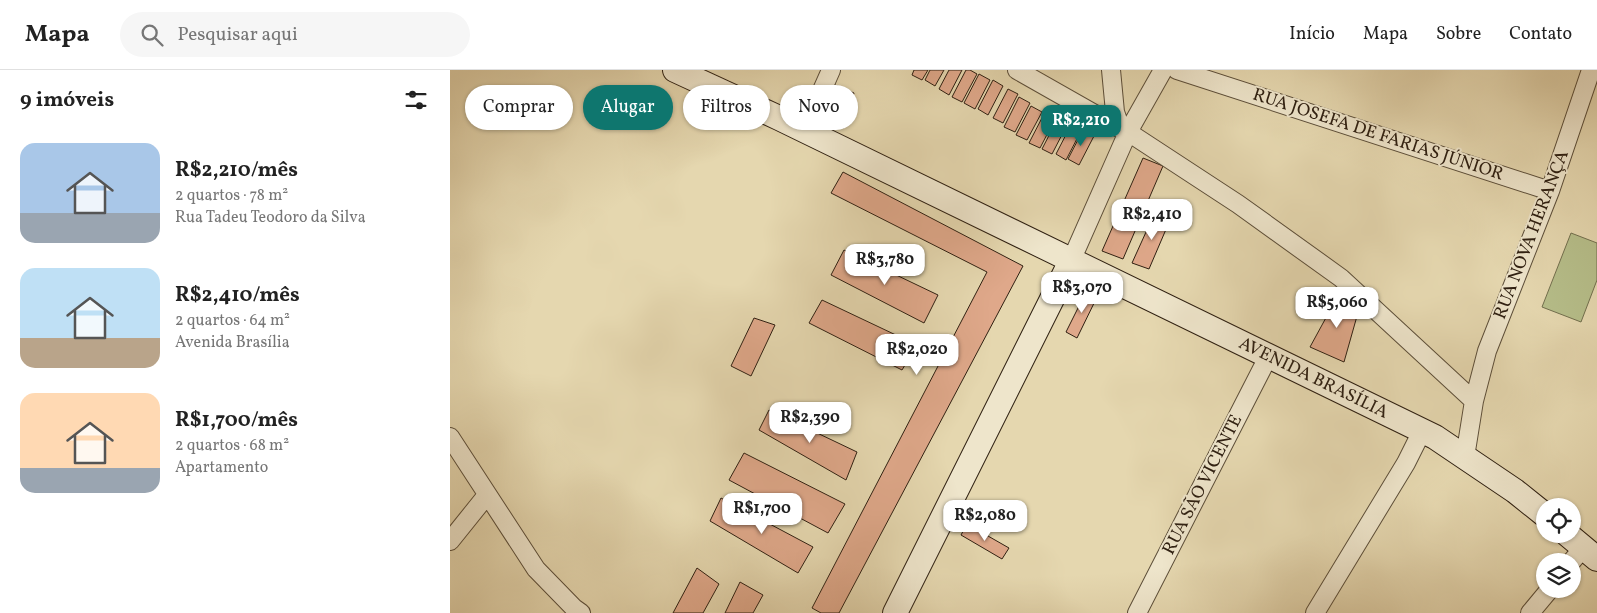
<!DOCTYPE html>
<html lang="pt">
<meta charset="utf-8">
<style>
body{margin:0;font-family:Vollkorn,serif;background:#f6f6f6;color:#222;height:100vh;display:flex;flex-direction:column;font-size:19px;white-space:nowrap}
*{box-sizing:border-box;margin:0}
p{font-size:16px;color:#767676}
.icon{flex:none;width:28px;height:28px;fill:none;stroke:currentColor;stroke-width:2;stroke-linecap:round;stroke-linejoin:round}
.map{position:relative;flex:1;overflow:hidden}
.details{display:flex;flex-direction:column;background:#fff;width:450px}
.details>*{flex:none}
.hud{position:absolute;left:15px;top:15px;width:475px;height:45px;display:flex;gap:10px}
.buttons{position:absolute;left:1086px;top:428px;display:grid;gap:10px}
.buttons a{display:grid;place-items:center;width:45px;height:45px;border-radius:50%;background:#fff;box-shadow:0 1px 4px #0004;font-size:25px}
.price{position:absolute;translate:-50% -42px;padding:0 11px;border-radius:10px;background:#fff;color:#222;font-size:16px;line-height:32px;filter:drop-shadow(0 1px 2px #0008)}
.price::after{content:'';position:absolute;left:50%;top:30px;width:15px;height:11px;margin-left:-8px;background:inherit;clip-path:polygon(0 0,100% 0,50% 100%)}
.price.on{background:#0f766e;color:#fff}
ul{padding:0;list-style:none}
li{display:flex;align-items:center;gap:15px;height:125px;padding:0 20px}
li span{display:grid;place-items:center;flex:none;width:140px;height:100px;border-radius:15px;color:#555}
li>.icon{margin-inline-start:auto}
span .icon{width:60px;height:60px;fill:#fffc;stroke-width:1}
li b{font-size:21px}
h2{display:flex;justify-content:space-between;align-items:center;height:60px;padding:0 20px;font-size:21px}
.chip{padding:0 18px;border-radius:22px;background:#fff;box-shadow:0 1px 4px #0004;font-size:18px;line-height:45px}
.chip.on{background:#0f766e;color:#fff}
header{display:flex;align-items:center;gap:30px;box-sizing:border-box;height:70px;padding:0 25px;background:#fff;border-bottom:1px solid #e0e0e0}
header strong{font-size:24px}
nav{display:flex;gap:28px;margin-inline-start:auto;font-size:18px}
.search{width:350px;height:45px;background:#f6f6f6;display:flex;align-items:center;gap:12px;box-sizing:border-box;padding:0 18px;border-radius:28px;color:#767676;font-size:19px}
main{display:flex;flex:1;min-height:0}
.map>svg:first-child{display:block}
.green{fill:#b6be8a;stroke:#726f4e}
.building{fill:#dfa88a;stroke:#2f2012}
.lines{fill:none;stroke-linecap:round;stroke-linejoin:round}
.street-casing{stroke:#5c4e39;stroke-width:20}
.secondary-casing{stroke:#2f2012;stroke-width:26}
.street{stroke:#eee5cb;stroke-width:18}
.secondary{stroke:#eee5cb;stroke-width:24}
.labels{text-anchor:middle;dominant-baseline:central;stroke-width:4;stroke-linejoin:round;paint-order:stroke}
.street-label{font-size:18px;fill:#2f2012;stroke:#eee5cb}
</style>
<header>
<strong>Mapa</strong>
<div class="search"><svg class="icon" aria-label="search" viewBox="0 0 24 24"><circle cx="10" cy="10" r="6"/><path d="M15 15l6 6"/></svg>Pesquisar aqui</div>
<nav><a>Início</a><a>Mapa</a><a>Sobre</a><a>Contato</a></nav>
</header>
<main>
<section class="details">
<h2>9 imóveis<svg class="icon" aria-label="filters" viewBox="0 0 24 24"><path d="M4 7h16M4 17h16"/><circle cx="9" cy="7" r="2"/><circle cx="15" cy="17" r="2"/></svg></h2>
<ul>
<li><span style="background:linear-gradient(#a9c7e8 70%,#9aa5b1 0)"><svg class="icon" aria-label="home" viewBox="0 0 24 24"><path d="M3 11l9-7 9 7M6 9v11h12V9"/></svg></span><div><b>R$2,210/mês</b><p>2 quartos · 78 m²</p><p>Rua Tadeu Teodoro da Silva</p></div></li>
<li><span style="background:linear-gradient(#bfe0f5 70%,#b9a48a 0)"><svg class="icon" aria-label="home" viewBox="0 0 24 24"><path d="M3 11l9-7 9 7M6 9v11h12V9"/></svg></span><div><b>R$2,410/mês</b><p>2 quartos · 64 m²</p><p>Avenida Brasília</p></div></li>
<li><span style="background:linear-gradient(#ffd9b3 75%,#9aa5b1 0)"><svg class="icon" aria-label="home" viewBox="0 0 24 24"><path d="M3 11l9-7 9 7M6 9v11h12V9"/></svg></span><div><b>R$1,700/mês</b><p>2 quartos · 68 m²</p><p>Apartamento</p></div></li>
</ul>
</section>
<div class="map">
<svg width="1147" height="543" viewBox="0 0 1147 543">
<rect width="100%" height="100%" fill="#e5d7af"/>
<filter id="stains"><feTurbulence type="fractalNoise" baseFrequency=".004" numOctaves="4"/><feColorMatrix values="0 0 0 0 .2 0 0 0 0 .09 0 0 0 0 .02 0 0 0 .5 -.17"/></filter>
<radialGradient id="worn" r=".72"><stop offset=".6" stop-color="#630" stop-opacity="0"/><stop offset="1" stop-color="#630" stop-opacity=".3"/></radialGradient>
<!-- green -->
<path class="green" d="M1121 163 1147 173V210L1131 252 1092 237Z"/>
<!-- building -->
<path class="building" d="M464 0H478L472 10 462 5Z
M480 0H494L485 16 475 10Z
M499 0H512L499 25 489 19Z
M516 0H520L527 4 512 32 502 27Z
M529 4 540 10 525 39 514 33Z
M543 10 553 16 538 45 528 39Z
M385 15 404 23 394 58 369 46Z
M558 19 568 24 553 53 543 48Z
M569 27 580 33 565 62 554 57Z
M581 36 592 42 577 70 566 65Z
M594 44 605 49 590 78 579 73Z
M607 50 617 55 602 84 592 79Z
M621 55 631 61 616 90 606 84Z
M633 60 644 66 629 95 618 89Z
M693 88 713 96 673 189 652 181Z
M393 102 573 196 389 543H371L362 538 537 202 381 123Z
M706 140 720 150 699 199 682 193Z
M394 180 488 225 474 253 381 205Z
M637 220 648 225 627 268 616 262Z
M890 222 909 239 894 292 860 277Z
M372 230 467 275 452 300 359 253Z
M304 248 325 255 301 306 281 296Z
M319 340 407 382 396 410 309 360Z
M294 383 395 434 378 463 279 410Z
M271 428 363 477 348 503 260 451Z
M517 454 559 478 552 489 511 465Z
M247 498 269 514 253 543H223Z
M290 512 313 525 303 543H275Z"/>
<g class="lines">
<defs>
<path id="street" d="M567 0 671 59 678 62 788 134 891 208 1024 331 1015 387
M661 0 665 42 671 59
M727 0 1100 121
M354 61 381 0
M621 191 678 62 713 0
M1024 331 1037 281 1100 121 1141 0
M0 367 86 499 124 538 131 543
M0 471 37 425
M1122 491 1133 478
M687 543 818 287
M865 543 956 393 972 361
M1080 543 1100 519"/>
<g id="secondary">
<path id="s1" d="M225 0 329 48 985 367 1065 421 1095 445"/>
<path d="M1117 464 1147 489"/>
<path d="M445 543 621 191"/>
</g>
</defs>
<!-- street casing -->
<use href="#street" class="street-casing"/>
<!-- secondary casing -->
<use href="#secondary" class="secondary-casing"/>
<!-- street -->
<use href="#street" class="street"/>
<!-- secondary -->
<use href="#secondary" class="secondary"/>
</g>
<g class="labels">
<!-- street labels -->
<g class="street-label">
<text transform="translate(928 65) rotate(18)">RUA JOSEFA DE FARIAS JÚNIOR</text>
<text transform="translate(1082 165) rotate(-69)">RUA NOVA HERANÇA</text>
<text stroke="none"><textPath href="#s1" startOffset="709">AVENIDA BRASÍLIA</textPath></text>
<text transform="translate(753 415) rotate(-63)">RUA SÃO VICENTE</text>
</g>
</g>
<rect width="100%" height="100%" filter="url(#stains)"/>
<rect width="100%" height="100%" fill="url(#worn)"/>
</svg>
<div class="buttons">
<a><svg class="icon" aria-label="locate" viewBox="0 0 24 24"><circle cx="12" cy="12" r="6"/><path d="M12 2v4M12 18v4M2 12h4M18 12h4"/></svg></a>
<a><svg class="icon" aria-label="layers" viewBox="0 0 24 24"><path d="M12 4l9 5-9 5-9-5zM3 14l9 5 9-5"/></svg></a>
</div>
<b class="price on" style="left:631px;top:77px">R$2,210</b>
<b class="price" style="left:702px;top:171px">R$2,410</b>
<b class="price" style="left:435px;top:216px">R$3,780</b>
<b class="price" style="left:632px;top:244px">R$3,070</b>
<b class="price" style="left:887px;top:259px">R$5,060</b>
<b class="price" style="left:467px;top:306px">R$2,020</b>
<b class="price" style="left:360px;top:374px">R$2,390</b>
<b class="price" style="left:312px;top:465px">R$1,700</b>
<b class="price" style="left:535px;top:472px">R$2,080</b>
<div class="hud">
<a class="chip">Comprar</a>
<a class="chip on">Alugar</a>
<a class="chip">Filtros</a>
<a class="chip">Novo</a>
</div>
</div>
</main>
